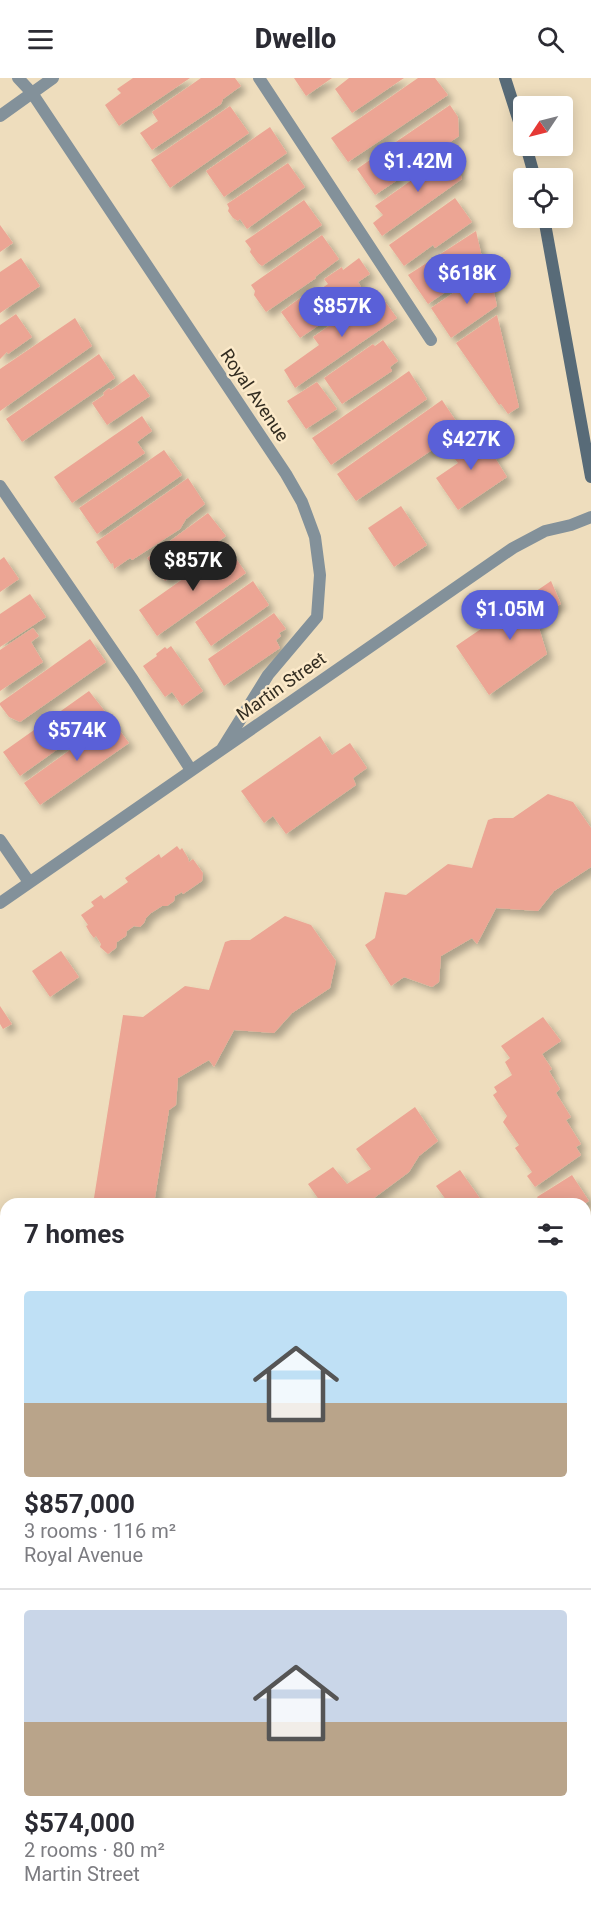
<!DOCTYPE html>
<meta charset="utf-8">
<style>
body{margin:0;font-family:Roboto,sans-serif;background:#f2f2f3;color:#2b2b33;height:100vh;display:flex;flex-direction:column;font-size:22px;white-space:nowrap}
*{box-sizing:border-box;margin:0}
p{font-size:20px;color:#7c7c81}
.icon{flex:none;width:33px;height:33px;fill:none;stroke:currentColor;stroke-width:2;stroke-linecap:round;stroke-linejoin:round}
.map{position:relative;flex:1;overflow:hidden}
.sheet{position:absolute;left:0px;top:1120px;width:591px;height:722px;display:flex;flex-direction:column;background:#fff;border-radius:18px 18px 0 0;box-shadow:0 3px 15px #0003}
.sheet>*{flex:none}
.needle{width:39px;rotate:235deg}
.buttons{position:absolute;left:513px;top:18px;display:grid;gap:12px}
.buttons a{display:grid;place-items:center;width:60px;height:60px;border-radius:6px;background:#fff;box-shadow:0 3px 15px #0003;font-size:30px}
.price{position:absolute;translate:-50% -51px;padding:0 14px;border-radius:21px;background:#5a60d8;color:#fff;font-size:20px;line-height:39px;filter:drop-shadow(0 2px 3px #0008)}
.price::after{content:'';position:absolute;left:50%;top:36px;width:18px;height:14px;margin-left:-9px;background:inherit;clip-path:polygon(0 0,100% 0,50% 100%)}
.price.current{background:#222;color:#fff}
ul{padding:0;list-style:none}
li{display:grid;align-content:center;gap:12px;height:318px;padding:0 24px}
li+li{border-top:2px solid #e1e1e2}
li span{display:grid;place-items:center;height:186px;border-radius:6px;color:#555}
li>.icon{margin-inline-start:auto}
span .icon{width:108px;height:108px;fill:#fffc;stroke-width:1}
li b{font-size:26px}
h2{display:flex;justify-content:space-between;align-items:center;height:72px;padding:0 24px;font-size:26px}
header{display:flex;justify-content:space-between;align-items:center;height:78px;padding:0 24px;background:#fff;font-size:27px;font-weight:800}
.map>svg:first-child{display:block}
.green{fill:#b7ca8d}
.building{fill:#eca594;filter:url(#shadow)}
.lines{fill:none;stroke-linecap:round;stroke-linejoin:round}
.lane{stroke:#83919a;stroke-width:12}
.street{stroke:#83919a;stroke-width:12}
.secondary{stroke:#586b78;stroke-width:12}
.labels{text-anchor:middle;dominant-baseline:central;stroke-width:5;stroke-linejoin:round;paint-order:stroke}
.street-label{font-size:18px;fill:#332d21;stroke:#fceaca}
</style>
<header><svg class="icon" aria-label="menu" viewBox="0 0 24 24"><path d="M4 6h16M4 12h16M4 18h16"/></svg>Dwello<svg class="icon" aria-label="search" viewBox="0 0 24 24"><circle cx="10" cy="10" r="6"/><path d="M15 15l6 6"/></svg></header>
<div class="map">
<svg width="591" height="1841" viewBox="0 0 591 1841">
<defs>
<filter id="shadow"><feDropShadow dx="5.5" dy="5.5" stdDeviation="3" flood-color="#0004"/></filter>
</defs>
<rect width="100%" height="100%" fill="#eeddbd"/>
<!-- green -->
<path class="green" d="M585 1561 591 1569V1674L585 1679Z"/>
<!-- building -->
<path class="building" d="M133 0H190L119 48 105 27 121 15 117 11Z
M201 0H235L241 8 223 21 221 26 152 72 140 55 158 43 152 34Z
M294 0H332L306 18Z
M349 0H404L352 35 335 11Z
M418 0H435L448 17 348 84 331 60Z
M450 27 458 39 459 58 409 93 400 82 398 83 396 96 399 101 375 117 357 91 384 72 387 77 391 75 387 70Z
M230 28 249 55 170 110 151 82Z
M270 49 287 75 224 119 206 93Z
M450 75H454L462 101 382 158 373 145 383 137 375 128Z
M288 85 305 109 247 151 240 141 238 143 233 140 228 133 229 130 227 126Z
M455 120 472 144 435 170 433 167 404 188 389 167Z
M304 122 322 147 262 188 258 185 250 174 251 171 245 163Z
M0 147 13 165 0 174Z
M476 153 484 188 428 226 408 197Z
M322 157 339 181 315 199 316 200 266 234 254 217 255 213 251 207Z
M21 180 40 208 0 235V194Z
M359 180 370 196 358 204 364 214 346 226 347 228 300 260 281 234 311 212 313 216 328 206 324 201 342 189 343 192Z
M489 191 497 228 451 260 431 230Z
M378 214 397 240 295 310 284 292 319 267 313 259Z
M16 236 32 259 8 276 7 274 0 281V247Z
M497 237 519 329 508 336 501 326 499 327 456 265Z
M75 240 92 268 0 333V291Z
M383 262 398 283 390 289 392 293 342 326 324 300 373 266 375 268Z
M99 276 115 300 22 364 6 341Z
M409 293 427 321 331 387 312 360Z
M134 296 150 318 107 347 92 325 104 317 103 315 109 310 111 312Z
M317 304 337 331 306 351 287 323Z
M442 322 462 352 356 423 337 396Z
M142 338 152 353 137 364 145 375 72 425 54 399Z
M477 351 507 399 458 432 436 400 458 385 448 372Z
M164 372 182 397 97 456 79 430Z
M188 400 205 426 186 441 180 451 132 482 130 480 114 491 113 485 111 486 96 464Z
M401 428 427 467 394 489 368 450Z
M208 435 226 458 165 503 147 480Z
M228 469 246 495 157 558 139 532Z
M4 479 19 501 0 514V482Z
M253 503 269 527 211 568 195 544Z
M551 503 561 526 536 540 547 576 489 617 456 568Z
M30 516 46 539 0 569V536Z
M274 535 286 551 279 555 281 558 276 562 280 570 224 608 208 581Z
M33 550 39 558 31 564 43 584 0 613V572Z
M90 561 106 584 20 644 9 639 0 627V625Z
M171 568 203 613 182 628 172 614 165 619 143 588 157 578 156 576 165 569 167 571Z
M89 613 107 636 20 698 3 674Z
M112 642 129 665 40 727 24 705Z
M320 658 332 677 350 665 367 690 353 700 356 707 286 756 273 738 264 745 241 713Z
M548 716 573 724 591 750V789L554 813 538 833 496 830 477 866 472 860 441 878 439 904 432 909 404 899 391 908 365 867 375 860 385 814 406 817 448 786 472 790 488 742 494 740H513Z
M177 768 180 772 182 770 188 780 189 784 193 781 203 795 202 803 183 816 182 814 175 818 174 823 167 828H162L151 835 146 840 144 845 140 849 134 848 127 853 126 858 117 864 116 870 108 876 100 869 101 866 96 858 94 860 90 855 86 848 88 847 81 837 94 828 91 824 101 817 104 821 128 804 125 800 159 776 161 780Z
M285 838 311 847 336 883 330 910 292 935 274 955 234 952 214 989 209 982 178 1000 176 1027 169 1032 154 1126H115L94 1120 123 937 143 939 185 908 209 912 225 864 231 862H250Z
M61 873 79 899 50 919 32 893Z
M0 928 12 946 3 951 0 946Z
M543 939 561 963 542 976 552 991 549 993 560 1011 556 1015 571 1039 566 1042 581 1066 576 1069 581 1077 535 1109 527 1098 532 1094 515 1070 519 1067 503 1044 507 1038 493 1017 497 1014 494 1009 512 997 505 984 510 980 501 968Z
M415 1029 438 1063 419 1078 409 1094 366 1126H322L308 1106 333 1089 347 1106 371 1091 356 1071Z
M460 1092 484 1126H449L436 1108Z
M572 1097 589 1123 584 1126H542L537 1119Z
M591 1165V1207L585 1212V1169Z
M589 1224 591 1227V1265L585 1269V1226Z
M6 1349V1388L0 1393V1353Z
M6 1401V1442L3 1444 0 1441V1406Z
M0 1579 6 1588V1605L0 1609Z
M6 1615V1653L0 1658V1620Z
M6 1673V1710L0 1714V1677Z
M585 1718 591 1728V1766L585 1770Z
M6 1724V1767L0 1759V1728Z
M591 1776V1805L585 1796V1780Z
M77 1836H134L127 1841H70Z
M143 1836H185L188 1841H137Z
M300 1836H357L350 1841H293Z
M366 1836H396L400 1841H359Z
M529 1836H574L577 1841H533Z"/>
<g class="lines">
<!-- lane -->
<path class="lane" d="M259 0 431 262
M0 408 133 602 191 692"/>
<!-- street -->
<path class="street" d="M18 0 32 15 286 396 302 424 315 459 320 497 317 539 268 597 222 671
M0 38 53 0
M0 762 29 804
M0 825 513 470 545 453 571 447 591 439
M0 1289 6 1284
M0 1526 6 1535
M213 1836 216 1841"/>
<!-- secondary -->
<path class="secondary" d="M505 0 524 59
M526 68 535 100
M544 140 591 399
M0 1177 6 1186
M459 1836 463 1841"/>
</g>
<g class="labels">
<!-- street labels -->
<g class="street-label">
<text transform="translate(255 317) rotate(56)">Royal Avenue</text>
<text transform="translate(281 608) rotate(-35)">Martin Street</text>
</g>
</g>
</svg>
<div class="buttons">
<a><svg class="needle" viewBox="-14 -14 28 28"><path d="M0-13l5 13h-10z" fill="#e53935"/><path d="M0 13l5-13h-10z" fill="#7c7c81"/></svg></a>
<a><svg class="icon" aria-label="locate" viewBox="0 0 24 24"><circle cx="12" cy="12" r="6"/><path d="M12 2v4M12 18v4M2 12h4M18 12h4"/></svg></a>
</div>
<b class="price" style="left:418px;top:115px">$1.42M</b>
<b class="price" style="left:467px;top:227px">$618K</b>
<b class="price" style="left:342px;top:260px">$857K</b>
<b class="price" style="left:471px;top:393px">$427K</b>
<b class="price current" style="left:193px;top:514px">$857K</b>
<b class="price" style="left:510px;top:563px">$1.05M</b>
<b class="price" style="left:77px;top:684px">$574K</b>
<section class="sheet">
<h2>7 homes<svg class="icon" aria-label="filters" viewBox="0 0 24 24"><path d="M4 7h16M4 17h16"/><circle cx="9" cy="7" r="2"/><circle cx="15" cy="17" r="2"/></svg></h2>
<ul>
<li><span style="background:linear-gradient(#bfe0f5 60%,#b9a48a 0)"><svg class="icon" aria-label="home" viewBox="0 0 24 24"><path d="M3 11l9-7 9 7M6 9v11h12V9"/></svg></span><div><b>$857,000</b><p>3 rooms · 116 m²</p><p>Royal Avenue</p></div></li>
<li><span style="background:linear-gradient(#c9d6e8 60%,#b9a48a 0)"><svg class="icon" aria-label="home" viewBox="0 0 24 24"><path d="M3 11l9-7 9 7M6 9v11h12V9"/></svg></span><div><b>$574,000</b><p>2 rooms · 80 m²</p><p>Martin Street</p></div></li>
</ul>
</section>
</div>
